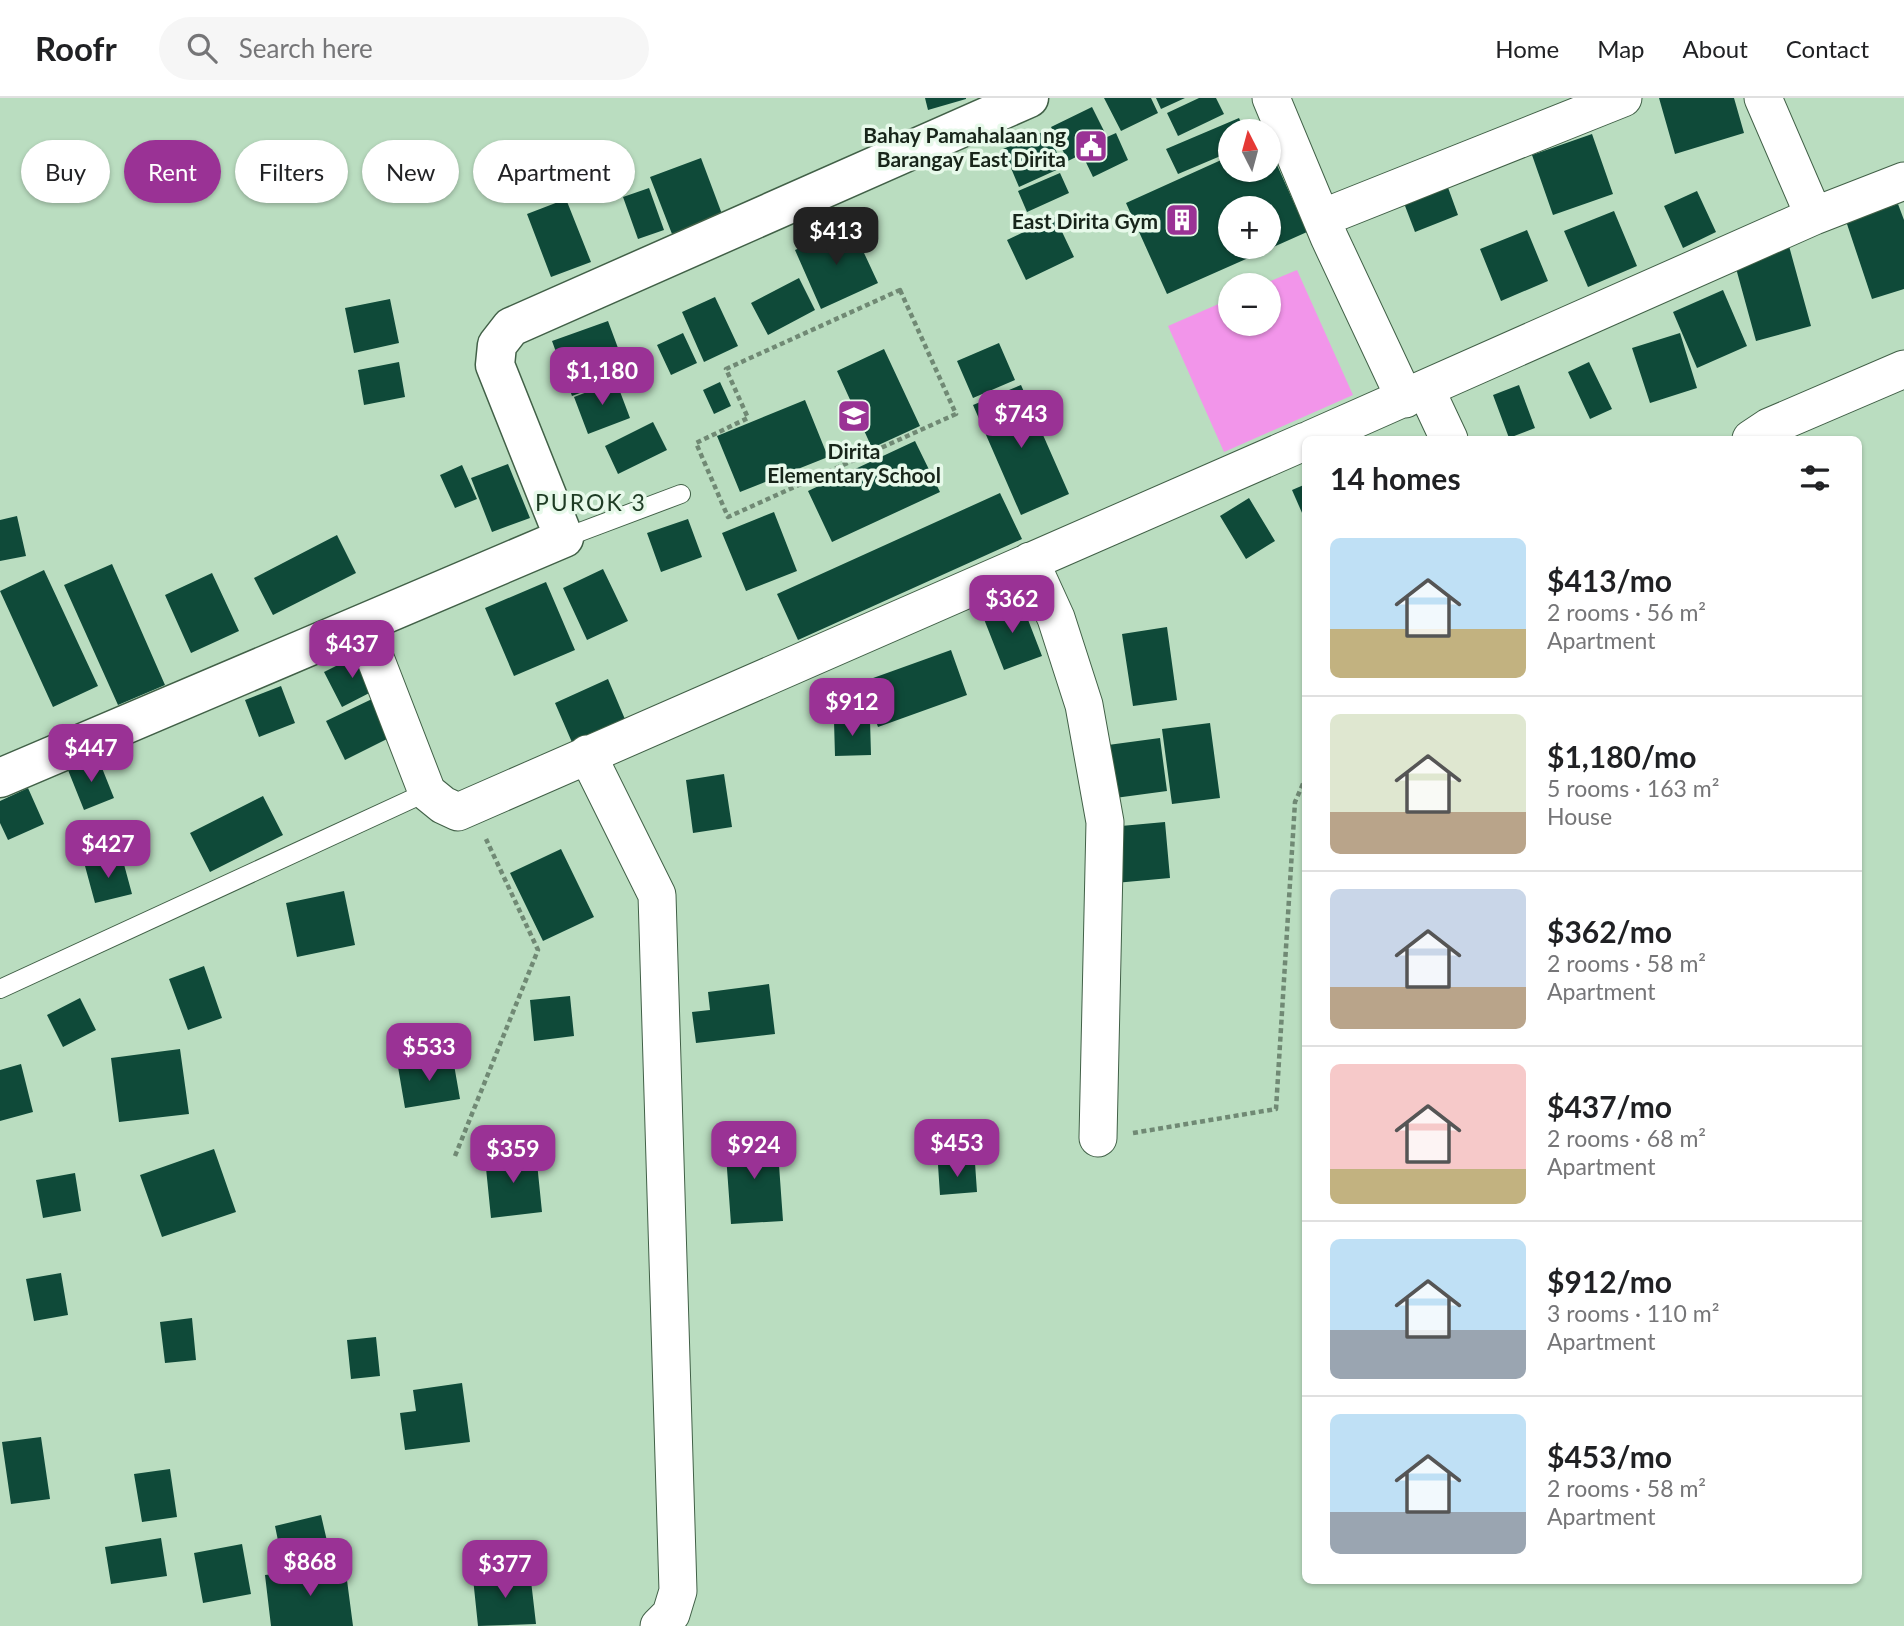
<!DOCTYPE html>
<meta charset="utf-8">
<style>
body{margin:0;font-family:Lato,sans-serif;background:#f6f6f6;color:#202124;height:100vh;display:flex;flex-direction:column;font-size:26px;white-space:nowrap}
*{box-sizing:border-box;margin:0}
p{font-size:23px;color:#757577}
.icon{flex:none;width:38px;height:38px;fill:none;stroke:currentColor;stroke-width:2;stroke-linecap:round;stroke-linejoin:round}
.map{position:relative;flex:1;overflow:hidden}
.side{position:absolute;left:1302px;top:338px;width:560px;height:1148px;display:flex;flex-direction:column;background:#fff;border-radius:10px;box-shadow:0 2px 5px #0004}
.side>*{flex:none}
.top-card{position:absolute;left:21px;top:42px;width:665px;height:63px;display:flex;gap:14px}
.needle{width:46px;rotate:354deg}
.tools{position:absolute;left:1218px;top:21px;display:grid;gap:14px}
.tools a{display:grid;place-items:center;width:63px;height:63px;border-radius:50%;background:#fff;box-shadow:0 2px 5px #0004;font-size:35px}
.price{position:absolute;translate:-50% -60px;padding:0 16px;border-radius:14px;background:#9a3295;color:#fff;font-size:23px;line-height:46px;filter:drop-shadow(0 2px 4px #0008)}
.price::after{content:'';position:absolute;left:50%;top:42px;width:21px;height:16px;margin-left:-10px;background:inherit;clip-path:polygon(0 0,100% 0,50% 100%)}
.price.current{background:#222;color:#fff}
ul{padding:0;list-style:none}
li{display:flex;align-items:center;gap:21px;height:175px;padding:0 28px}
li+li{border-top:2px solid #e0e0e0}
li span{display:grid;place-items:center;flex:none;width:196px;height:140px;border-radius:10px;color:#555}
li>.icon{margin-inline-start:auto}
span .icon{width:84px;height:84px;fill:#fffc;stroke-width:1}
li b{font-size:30px}
h2{display:flex;justify-content:space-between;align-items:center;height:84px;padding:0 28px;font-size:30px}
.tag{padding:0 24px;border-radius:32px;background:#fff;box-shadow:0 2px 5px #0004;font-size:24px;line-height:63px}
.tag.current{background:#9a3295;color:#fff}
header{display:flex;align-items:center;gap:42px;box-sizing:border-box;height:98px;padding:0 35px;background:#fff;border-bottom:2px solid #e0e0e0}
header strong{font-size:33px}
nav{display:flex;gap:38px;margin-inline-start:auto;font-size:24px}
.search{width:490px;height:63px;background:#f6f6f6;display:flex;align-items:center;gap:18px;box-sizing:border-box;padding:0 24px;border-radius:38px;color:#757577;font-size:26px}
.map>svg:first-child{display:block}
.green{fill:#f295ea}
.building{fill:#0f4a39;fill-rule:evenodd}
.lines{fill:none;stroke-linecap:round;stroke-linejoin:round}
.lane-casing{stroke:#416047;stroke-width:20}
.street-casing{stroke:#416047;stroke-width:39}
.secondary-casing{stroke:#416047;stroke-width:41}
.path{stroke:#708974;stroke-width:4.5;stroke-dasharray:5 3.5;stroke-linecap:butt}
.lane{stroke:#fff;stroke-width:18}
.street{stroke:#fff;stroke-width:37}
.secondary{stroke:#fff;stroke-width:38}
.labels{text-anchor:middle;dominant-baseline:central;stroke-width:7;stroke-linejoin:round;paint-order:stroke}
.poi-label{font-size:21px;font-weight:bold;fill:#18251a;stroke:#e7f9ea;text-anchor:end}
.neighbourhood-label{font-size:23px;letter-spacing:2px;fill:#1e3b24;stroke:#e7f9ea}
</style>
<header>
<strong>Roofr</strong>
<div class="search"><svg class="icon" aria-label="search" viewBox="0 0 24 24"><circle cx="10" cy="10" r="6"/><path d="M15 15l6 6"/></svg>Search here</div>
<nav><a>Home</a><a>Map</a><a>About</a><a>Contact</a></nav>
</header>
<div class="map">
<svg width="1904" height="1528" viewBox="0 0 1904 1528">
<rect width="100%" height="100%" fill="#baddc0"/>
<!-- green -->
<path class="green" d="M1297 172 1353 297 1224 354 1168 228 1230 201V226H1269V187H1261Z"/>
<!-- building -->
<path class="building" d="M925 0H966V1L928 12Z
M1104 0H1151L1158 15 1121 33Z
M1156 0H1185L1161 11Z
M1199 0H1216L1224 16 1178 38 1167 15Z
M1659 0H1734L1744 35 1675 56Z
M1092 9 1107 39 1116 35 1128 62 1093 79 1082 56 1068 63 1051 29Z
M1239 20 1245 33H1230V54L1178 76 1166 51Z
M1047 32 1063 69 1019 89 1003 51Z
M1592 36 1613 96 1553 117 1532 57Z
M1269 49 1307 134 1167 196 1126 105 1230 58V72H1269ZM1230 110H1269V149H1230Z
M701 60 722 116 672 136 650 79Z
M1060 75 1069 95 1027 114 1018 93Z
M1446 84 1458 117 1415 134 1402 100Z
M649 90 664 132 638 141 623 99Z
M1697 93 1716 134 1683 150 1664 108Z
M566 101 591 164 551 179 527 116Z
M1898 106 1904 122V191L1872 201 1846 123Z
M1614 113 1637 168 1588 189 1564 133Z
M1055 119 1074 159 1026 182 1007 142Z
M851 127 878 185 821 211 795 152Z
M1527 132 1548 183 1501 203 1480 151Z
M1789 148 1811 228 1756 243 1734 163Z
M799 180 815 212 768 237 751 205Z
M1723 192 1747 248 1697 270 1673 214Z
M715 199 738 248 704 264 682 214Z
M390 201 399 245 354 255 345 210Z
M608 223 628 277 572 298 552 243Z
M683 235 697 265 671 277 657 247Z
M1680 235 1697 290 1650 305 1632 250Z
M999 245 1015 282 973 300 957 263Z
M884 251 920 328 872 350 837 273Z
M399 264 405 299 364 307 358 272Z
M1589 264 1612 311 1590 321 1568 274Z
M616 283 630 320 588 336 574 299Z
M720 284 731 308 714 316 703 292Z
M1021 287 1069 396 1021 417 973 307Z
M1519 287 1535 330 1509 340 1493 297Z
M805 302 828 359 740 394 717 338Z
M653 324 667 352 618 376 605 348Z
M915 343 940 394 832 444 808 393Z
M508 366 530 420 492 434 471 380Z
M462 367 477 401 455 410 440 377Z
M1306 386V424L1292 392Z
M1000 395 1022 441 798 542 777 496Z
M1249 400 1275 443 1246 461 1220 418Z
M774 414 797 473 746 493 722 435Z
M17 418 26 458 0 463V422Z
M688 421 702 459 661 474 647 435Z
M337 437 356 475 273 517 254 480Z
M112 466 165 587 118 607 64 487Z
M603 471 628 523 587 542 563 490Z
M44 472 98 588 53 609 0 493Z
M212 475 239 533 191 555 165 497Z
M546 484 575 552 514 578 485 510Z
M1020 501 1042 558 1004 572 982 516Z
M1167 529 1177 602 1133 608 1122 536Z
M951 552 967 597 878 629 862 584Z
M362 555 381 589 342 609 324 574Z
M608 581 627 626 574 649 555 605Z
M281 588 295 625 259 639 245 602Z
M372 601 391 639 345 662 326 623Z
M870 622 871 657 835 658 834 623Z
M1210 625 1220 700 1172 706 1162 631Z
M1160 640 1167 693 1115 700 1108 647Z
M98 660 114 700 84 712 68 672Z
M724 676 732 729 693 735 686 682Z
M28 690 44 726 8 742 0 725V703Z
M263 698 283 737 210 774 190 735Z
M1165 724 1170 780 1115 785 1110 729Z
M561 751 594 819 543 843 510 775Z
M122 759 132 796 95 805 85 768Z
M344 793 355 847 297 859 286 805Z
M204 868 222 920 188 932 169 881Z
M769 886 775 936 696 945 692 914 710 912 708 894Z
M570 898 574 938 534 943 530 902Z
M80 900 96 932 63 949 47 917Z
M180 951 189 1016 119 1024 111 960Z
M453 961 460 1001 405 1010 398 969Z
M21 966 33 1014 0 1023V972Z
M777 1039 783 1123 731 1126 725 1043Z
M214 1051 236 1114 162 1139 140 1077Z
M536 1055 542 1114 491 1120 485 1060Z
M975 1065 977 1094 940 1097 938 1067Z
M75 1075 81 1113 43 1120 36 1082Z
M61 1175 68 1217 34 1223 26 1181Z
M192 1220 196 1262 165 1265 160 1224Z
M376 1239 380 1278 351 1281 347 1242Z
M462 1285 470 1344 405 1352 400 1315 416 1313 413 1292Z
M41 1339 50 1401 11 1406 2 1344Z
M170 1371 177 1419 142 1424 134 1376Z
M321 1417 330 1456 283 1467 275 1428Z
M161 1440 167 1478 111 1486 105 1449Z
M242 1446 251 1496 203 1505 194 1455Z
M345 1467 353 1528H271L265 1477Z
M530 1474 536 1526 478 1528 473 1480Z"/>
<g class="lines">
<defs>
<path id="lane" d="M564 440 681 396
M0 891 427 694"/>
<path id="street" d="M1271 0 1329 139 1405 301
M1763 0 1814 118
M1322 120 1623 0
M1426 292 1449 341
M1311 341 1814 118 1904 83
M1751 341 1769 329 1904 271
M1030 463 1056 520 1084 607 1105 724 1098 1040
M362 526 427 694 443 707 458 714 1306 343
M587 656 657 797 678 1493 671 1516 659 1528"/>
<path id="secondary" d="M0 680 564 440 495 267 497 247 511 229 1029 0"/>
</defs>
<!-- lane casing -->
<use href="#lane" class="lane-casing"/>
<!-- street casing -->
<use href="#street" class="street-casing"/>
<!-- secondary casing -->
<use href="#secondary" class="secondary-casing"/>
<!-- path -->
<path class="path" d="M900 192 956 316 728 419 696 345 748 320 726 271Z
M1133 1035 1276 1011 1295 704 1306 679
M455 1058 538 852 486 741"/>
<!-- lane -->
<use href="#lane" class="lane"/>
<!-- street -->
<use href="#street" class="street"/>
<!-- secondary -->
<use href="#secondary" class="secondary"/>
</g>
<!-- icons -->
<defs>
<symbol id="civic-square" viewBox="-11 -11 22 22"><rect x="-9" y="-9" width="18" height="18" rx="4" fill="#9a3295" stroke="#e7f9ea"/><path d="M-.6-6.5H3V-4.5H.6V-3L4-1V1h2V6H-6V1h2V-1L-.6-3ZM-1.2 2.5V6h2.4V2.5Z" fill="#fff"/></symbol>
<symbol id="building-square" viewBox="-11 -11 22 22"><rect x="-9" y="-9" width="18" height="18" rx="4" fill="#9a3295" stroke="#e7f9ea"/><path d="M-4-6H4V6H1V3H-1V6H-4ZM-2.5-4.3h1.7v1.8h-1.7ZM.8-4.3h1.7v1.8H.8ZM-2.5-1h1.7V.8h-1.7ZM.8-1h1.7V.8H.8Z" fill="#fff"/></symbol>
<symbol id="school-square" viewBox="-11 -11 22 22"><rect x="-9" y="-9" width="18" height="18" rx="4" fill="#9a3295" stroke="#e7f9ea"/><path d="M0-5L7-2L0 1L-7-2ZM-4 1L0 2.5L4 1V4Q0 6-4 4Z" fill="#fff"/></symbol>
</defs>
<g fill-rule="evenodd">
<use href="#civic-square" x="1072" y="29" width="38" height="38"/>
<use href="#building-square" x="1163" y="103" width="38" height="38"/>
<use href="#school-square" x="835" y="299" width="38" height="38"/>
</g>
<g class="labels">
<!-- poi labels -->
<g class="poi-label">
<text x="1066" y="36">Bahay Pamahalaan ng<tspan x="1066" dy="24">Barangay East Dirita</tspan></text>
<text x="1158" y="122">East Dirita Gym</text>
<text x="854" y="352" text-anchor="middle">Dirita<tspan x="854" dy="24">Elementary School</tspan></text>
</g>
<!-- neighbourhood labels -->
<g class="neighbourhood-label">
<text x="591" y="404">PUROK 3</text>
</g>
</g>
</svg>
<div class="tools">
<a><svg class="needle" viewBox="-14 -14 28 28"><path d="M0-13l5 13h-10z" fill="#e53935"/><path d="M0 13l5-13h-10z" fill="#757577"/></svg></a>
<a>+</a>
<a>−</a>
</div>
<b class="price current" style="left:836px;top:169px">$413</b>
<b class="price" style="left:602px;top:309px">$1,180</b>
<b class="price" style="left:1021px;top:352px">$743</b>
<b class="price" style="left:1012px;top:537px">$362</b>
<b class="price" style="left:352px;top:582px">$437</b>
<b class="price" style="left:852px;top:640px">$912</b>
<b class="price" style="left:91px;top:686px">$447</b>
<b class="price" style="left:108px;top:782px">$427</b>
<b class="price" style="left:429px;top:985px">$533</b>
<b class="price" style="left:957px;top:1081px">$453</b>
<b class="price" style="left:754px;top:1083px">$924</b>
<b class="price" style="left:513px;top:1087px">$359</b>
<b class="price" style="left:310px;top:1500px">$868</b>
<b class="price" style="left:505px;top:1502px">$377</b>
<div class="top-card">
<a class="tag">Buy</a>
<a class="tag current">Rent</a>
<a class="tag">Filters</a>
<a class="tag">New</a>
<a class="tag">Apartment</a>
</div>
<section class="side">
<h2>14 homes<svg class="icon" aria-label="filters" viewBox="0 0 24 24"><path d="M4 7h16M4 17h16"/><circle cx="9" cy="7" r="2"/><circle cx="15" cy="17" r="2"/></svg></h2>
<ul>
<li><span style="background:linear-gradient(#bfe0f5 65%,#c2b280 0)"><svg class="icon" aria-label="home" viewBox="0 0 24 24"><path d="M3 11l9-7 9 7M6 9v11h12V9"/></svg></span><div><b>$413/mo</b><p>2 rooms · 56 m²</p><p>Apartment</p></div></li>
<li><span style="background:linear-gradient(#dfe7d0 70%,#b9a48a 0)"><svg class="icon" aria-label="home" viewBox="0 0 24 24"><path d="M3 11l9-7 9 7M6 9v11h12V9"/></svg></span><div><b>$1,180/mo</b><p>5 rooms · 163 m²</p><p>House</p></div></li>
<li><span style="background:linear-gradient(#c9d6e8 70%,#b9a48a 0)"><svg class="icon" aria-label="home" viewBox="0 0 24 24"><path d="M3 11l9-7 9 7M6 9v11h12V9"/></svg></span><div><b>$362/mo</b><p>2 rooms · 58 m²</p><p>Apartment</p></div></li>
<li><span style="background:linear-gradient(#f6c9c9 75%,#c2b280 0)"><svg class="icon" aria-label="home" viewBox="0 0 24 24"><path d="M3 11l9-7 9 7M6 9v11h12V9"/></svg></span><div><b>$437/mo</b><p>2 rooms · 68 m²</p><p>Apartment</p></div></li>
<li><span style="background:linear-gradient(#bfe0f5 65%,#9aa5b1 0)"><svg class="icon" aria-label="home" viewBox="0 0 24 24"><path d="M3 11l9-7 9 7M6 9v11h12V9"/></svg></span><div><b>$912/mo</b><p>3 rooms · 110 m²</p><p>Apartment</p></div></li>
<li><span style="background:linear-gradient(#bfe0f5 70%,#9aa5b1 0)"><svg class="icon" aria-label="home" viewBox="0 0 24 24"><path d="M3 11l9-7 9 7M6 9v11h12V9"/></svg></span><div><b>$453/mo</b><p>2 rooms · 58 m²</p><p>Apartment</p></div></li>
</ul>
</section>
</div>
